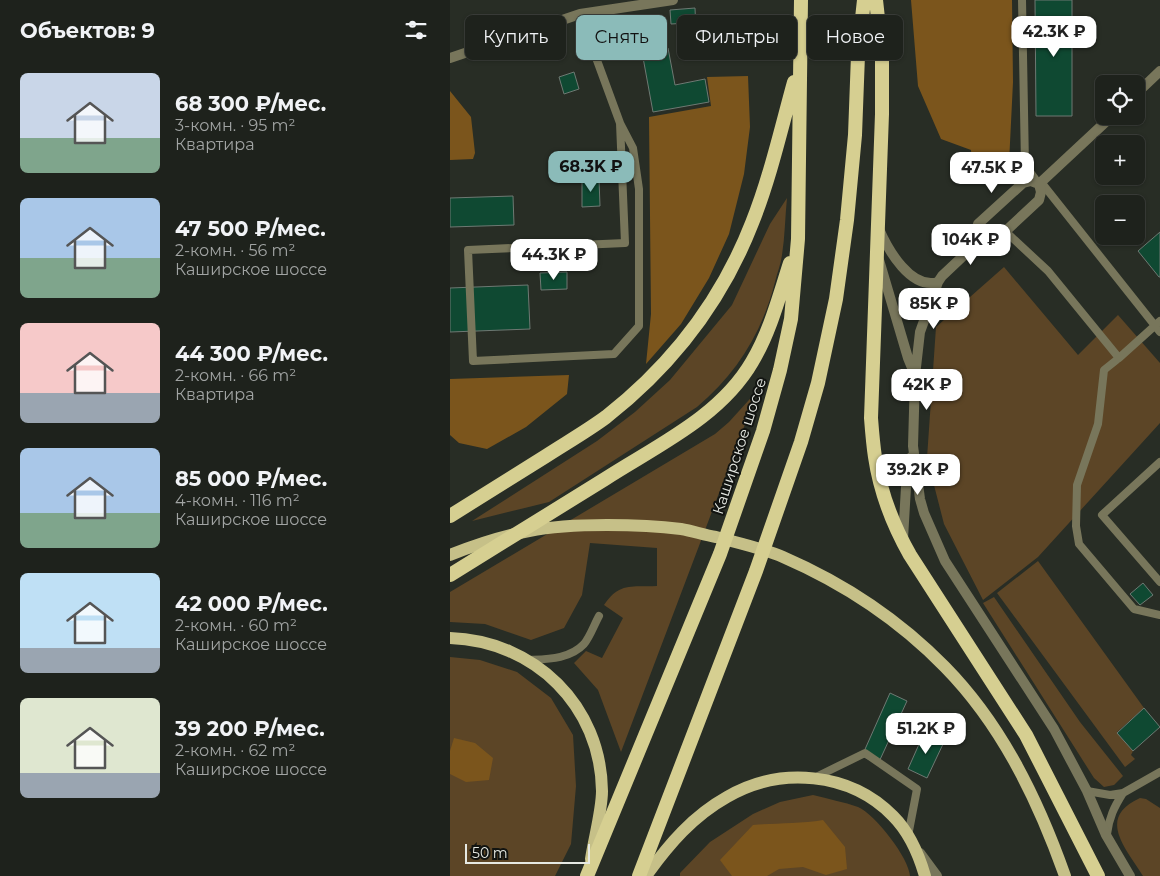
<!DOCTYPE html>
<html lang="ru">
<meta charset="utf-8">
<style>
body{margin:0;font-family:Montserrat,sans-serif;background:#2b2f29;color:#f1f3f6;height:100vh;display:flex;flex-direction:column;font-size:19px;white-space:nowrap}
*{box-sizing:border-box;margin:0}
p{font-size:16px;color:#a1a4a3}
.icon{flex:none;width:28px;height:28px;fill:none;stroke:currentColor;stroke-width:2;stroke-linecap:round;stroke-linejoin:round}
.map{position:relative;flex:1;overflow:hidden}
.sheet{display:flex;flex-direction:column;background:#1e221c;width:450px}
.sheet>*{flex:none}
.hud{position:absolute;left:15px;top:15px;width:475px;height:45px;display:flex;gap:10px}
.buttons{position:absolute;left:645px;top:75px;display:grid;gap:10px}
.buttons a{display:grid;place-items:center;width:50px;height:50px;border-radius:8px;background:#1e221c;box-shadow:0 1px 4px #0004,0 0 0 1px #3c3f3b;font-size:25px}
.scale{position:absolute;left:15px;bottom:12px;width:125px;box-sizing:border-box;padding-left:5px;border:2px solid #e6e9e3;border-top:0;font-size:14px;line-height:18px;white-space:nowrap;color:#e6e9e3;-webkit-text-stroke:4px #121411;paint-order:stroke}
.price{position:absolute;translate:-50% -42px;padding:0 11px;border-radius:10px;background:#fff;color:#222;font-size:16px;line-height:32px;filter:drop-shadow(0 1px 2px #0008)}
.price::after{content:'';position:absolute;left:50%;top:30px;width:15px;height:11px;margin-left:-8px;background:inherit;clip-path:polygon(0 0,100% 0,50% 100%)}
.price.selected{background:#8bbbb9;color:#111}
ul{padding:0;list-style:none}
li{display:flex;align-items:center;gap:15px;height:125px;padding:0 20px}
li span{display:grid;place-items:center;flex:none;width:140px;height:100px;border-radius:8px;color:#555}
li>.icon{margin-inline-start:auto}
span .icon{width:60px;height:60px;fill:#fffc;stroke-width:1}
li b{font-size:21px}
h2{display:flex;justify-content:space-between;align-items:center;height:60px;padding:0 20px;font-size:21px}
.chip{padding:0 18px;border-radius:8px;background:#1e221c;box-shadow:0 1px 4px #0004,0 0 0 1px #3c3f3b;font-size:18px;line-height:45px}
.chip.selected{background:#8bbbb9;color:#111}
main{display:flex;flex:1;min-height:0}
.map>svg:first-child{display:block}
.green{fill:#5c4526}
.forest{fill:#7b551c}
.building{fill:#0f4932;stroke:#6e7973}
.lines{fill:none;stroke-linecap:round;stroke-linejoin:round}
.service{stroke:#78765b;stroke-width:8}
.minor{stroke:#78765b;stroke-width:10}
.tertiary{stroke:#78765b;stroke-width:10}
.primary{stroke:#c6c088;stroke-width:12}
.trunk{stroke:#d6cf91;stroke-width:14}
.labels{text-anchor:middle;dominant-baseline:central;stroke-width:4;stroke-linejoin:round;paint-order:stroke}
.street-label{font-size:15px;fill:#e6e9e3;stroke:#121411}
</style>
<main>
<section class="sheet">
<h2>Объектов: 9<svg class="icon" aria-label="filters" viewBox="0 0 24 24"><path d="M4 7h16M4 17h16"/><circle cx="9" cy="7" r="2"/><circle cx="15" cy="17" r="2"/></svg></h2>
<ul>
<li><span style="background:linear-gradient(#c9d6e8 65%,#7fa58c 0)"><svg class="icon" aria-label="home" viewBox="0 0 24 24"><path d="M3 11l9-7 9 7M6 9v11h12V9"/></svg></span><div><b>68 300 ₽/мес.</b><p>3-комн. · 95 m²</p><p>Квартира</p></div></li>
<li><span style="background:linear-gradient(#a9c7e8 60%,#7fa58c 0)"><svg class="icon" aria-label="home" viewBox="0 0 24 24"><path d="M3 11l9-7 9 7M6 9v11h12V9"/></svg></span><div><b>47 500 ₽/мес.</b><p>2-комн. · 56 m²</p><p>Каширское шоссе</p></div></li>
<li><span style="background:linear-gradient(#f6c9c9 70%,#9aa5b1 0)"><svg class="icon" aria-label="home" viewBox="0 0 24 24"><path d="M3 11l9-7 9 7M6 9v11h12V9"/></svg></span><div><b>44 300 ₽/мес.</b><p>2-комн. · 66 m²</p><p>Квартира</p></div></li>
<li><span style="background:linear-gradient(#a9c7e8 65%,#7fa58c 0)"><svg class="icon" aria-label="home" viewBox="0 0 24 24"><path d="M3 11l9-7 9 7M6 9v11h12V9"/></svg></span><div><b>85 000 ₽/мес.</b><p>4-комн. · 116 m²</p><p>Каширское шоссе</p></div></li>
<li><span style="background:linear-gradient(#bfe0f5 75%,#9aa5b1 0)"><svg class="icon" aria-label="home" viewBox="0 0 24 24"><path d="M3 11l9-7 9 7M6 9v11h12V9"/></svg></span><div><b>42 000 ₽/мес.</b><p>2-комн. · 60 m²</p><p>Каширское шоссе</p></div></li>
<li><span style="background:linear-gradient(#dfe7d0 75%,#9aa5b1 0)"><svg class="icon" aria-label="home" viewBox="0 0 24 24"><path d="M3 11l9-7 9 7M6 9v11h12V9"/></svg></span><div><b>39 200 ₽/мес.</b><p>2-комн. · 62 m²</p><p>Каширское шоссе</p></div></li>
</ul>
</section>
<div class="map">
<svg width="710" height="876" viewBox="0 0 710 876">
<rect width="100%" height="100%" fill="#282d25"/>
<!-- green -->
<path class="green" d="M337 198C335 217 335 236 332 255 331 264 327 273 325 282 312 333 287 373 247 407L99 502 22 521 147 441 185 412 220 380 282 305 320 224Z
M554 267 628 355 668 315 710 363V423L588 557 533 600 494 524 477 458 486 327Z
M308 390 171 752 148 690 124 663 136 651 152 658 173 618 154 605C169 582 182 587 207 586V548L140 543 132 595 114 628 81 640 35 624 0 622V592L265 434 279 422Z
M588 561 694 708 667 732 683 751 681 755 685 759 675 767 547 593Z
M544 597 630 722 673 776 664 785 654 787 644 778 533 603Z
M0 657 30 660 67 672 101 698 123 735 126 786 121 844 105 876H0Z
M363 795C378 799 394 802 408 807 425 814 459 858 460 876H230V873L260 842 303 814 330 802Z
M690 798 696 799 710 808V876H693C676 848 646 818 690 798Z"/>
<!-- forest -->
<path class="forest" d="M461 0H562L563 82 559 163 523 181 521 150 491 139 468 86Z
M298 76 300 127 294 174 279 234 259 278 231 324 196 364 201 314 199 117 261 106 257 77Z
M0 91 21 117 25 153 23 159 0 160Z
M119 375 117 394 76 427 37 449 9 443 0 435V379Z
M4 738 25 743 43 758 39 780 16 782 0 774V751Z
M373 820 395 847 397 869 376 875 353 867 329 869 317 876H282L270 860 303 825C326 823 349 824 373 820Z"/>
<!-- building -->
<path class="building" d="M585 0H622V116H586Z
M245 8 246 32H239L238 23 221 24 220 10Z
M259 33 260 44 246 45 245 34Z
M282 47H299V60H282Z
M218 48 225 85 255 79 259 102 203 112 192 52Z
M124 72 129 89 114 94 109 77Z
M149 179 150 206 132 207V180Z
M63 196 64 225 0 227V198Z
M710 232V277H709L688 251Z
M117 272V289L91 290 90 273Z
M78 285 80 329 0 332V288Z
M693 583 703 595 690 605 680 594Z
M440 693 457 701 428 764 412 756Z
M694 708 710 727 683 751 667 733Z
M474 733 494 742 477 778 458 769Z"/>
<g class="lines">
<!-- service -->
<path class="service" d="M572 0 575 165 589 184
M130 14 170 123 175 243 18 250 23 361 164 354 189 326V189L183 148 170 123
M591 182 710 332
M555 231 598 271 669 358 654 370 648 424 627 485 626 526 629 544 684 609 710 615
M669 358 710 321
M710 462 652 515 710 582
M79 660C98 659 120 659 134 644 140 637 144 625 149 616
M366 777 415 753 467 789 458 836
M637 791 660 795 673 793 710 772
M657 834C659 818 664 807 673 793"/>
<!-- minor -->
<path class="minor" d="M686 94 710 71
M589 184 591 192 589 200 545 241 537 244 527 243 492 276 488 282 470 332 465 376 463 446 470 499 474 513 495 561 604 729 637 791 656 835 680 876
M589 184 662 116
M429 229C438 250 461 290 488 282
M527 243 525 233 528 224 573 183 581 181 589 184
M429 260 458 358 465 375
M453 539 456 487 461 457
M470 853 487 876"/>
<!-- tertiary -->
<path class="tertiary" d="M0 58 130 14 223 0"/>
<!-- primary -->
<path class="primary" d="M0 555C25 545 52 536 79 531 104 526 131 525 157 525 182 525 207 526 231 529 243 531 254 535 266 537 288 543 312 548 333 557 393 583 449 620 495 667 552 725 588 800 615 876
M0 638C85 641 151 706 152 791 152 810 144 839 141 859
M196 876C219 844 243 816 277 797 330 766 400 772 443 816 459 832 469 855 475 876"/>
<!-- trunk -->
<path class="trunk" d="M426 0 432 55V114L421 418C422 431 423 444 425 457 430 491 443 525 460 555L576 735 648 876
M0 516C32 496 64 476 96 456 116 443 137 431 156 417 221 366 272 300 302 223 320 178 331 129 344 82
M0 575C52 543 103 511 155 479 206 446 270 417 302 362 320 332 329 297 340 263
M137 876 270 554 313 431 330 370 341 319 348 239 351 0
M189 876 306 571 351 442 368 383 386 299 397 220 405 135 408 55 414 0"/>
</g>
<g class="labels">
<!-- street labels -->
<g class="street-label">
<text transform="translate(289 446) rotate(-72)">Каширское шоссе</text>
</g>
</g>
</svg>
<div class="buttons">
<a><svg class="icon" aria-label="locate" viewBox="0 0 24 24"><circle cx="12" cy="12" r="6"/><path d="M12 2v4M12 18v4M2 12h4M18 12h4"/></svg></a>
<a>+</a>
<a>−</a>
</div>
<div class="scale">50 m</div>
<b class="price" style="left:604px;top:58px">42.3K ₽</b>
<b class="price selected" style="left:141px;top:193px">68.3K ₽</b>
<b class="price" style="left:542px;top:194px">47.5K ₽</b>
<b class="price" style="left:521px;top:266px">104K ₽</b>
<b class="price" style="left:104px;top:281px">44.3K ₽</b>
<b class="price" style="left:484px;top:330px">85K ₽</b>
<b class="price" style="left:477px;top:411px">42K ₽</b>
<b class="price" style="left:468px;top:496px">39.2K ₽</b>
<b class="price" style="left:476px;top:755px">51.2K ₽</b>
<div class="hud">
<a class="chip">Купить</a>
<a class="chip selected">Снять</a>
<a class="chip">Фильтры</a>
<a class="chip">Новое</a>
</div>
</div>
</main>
